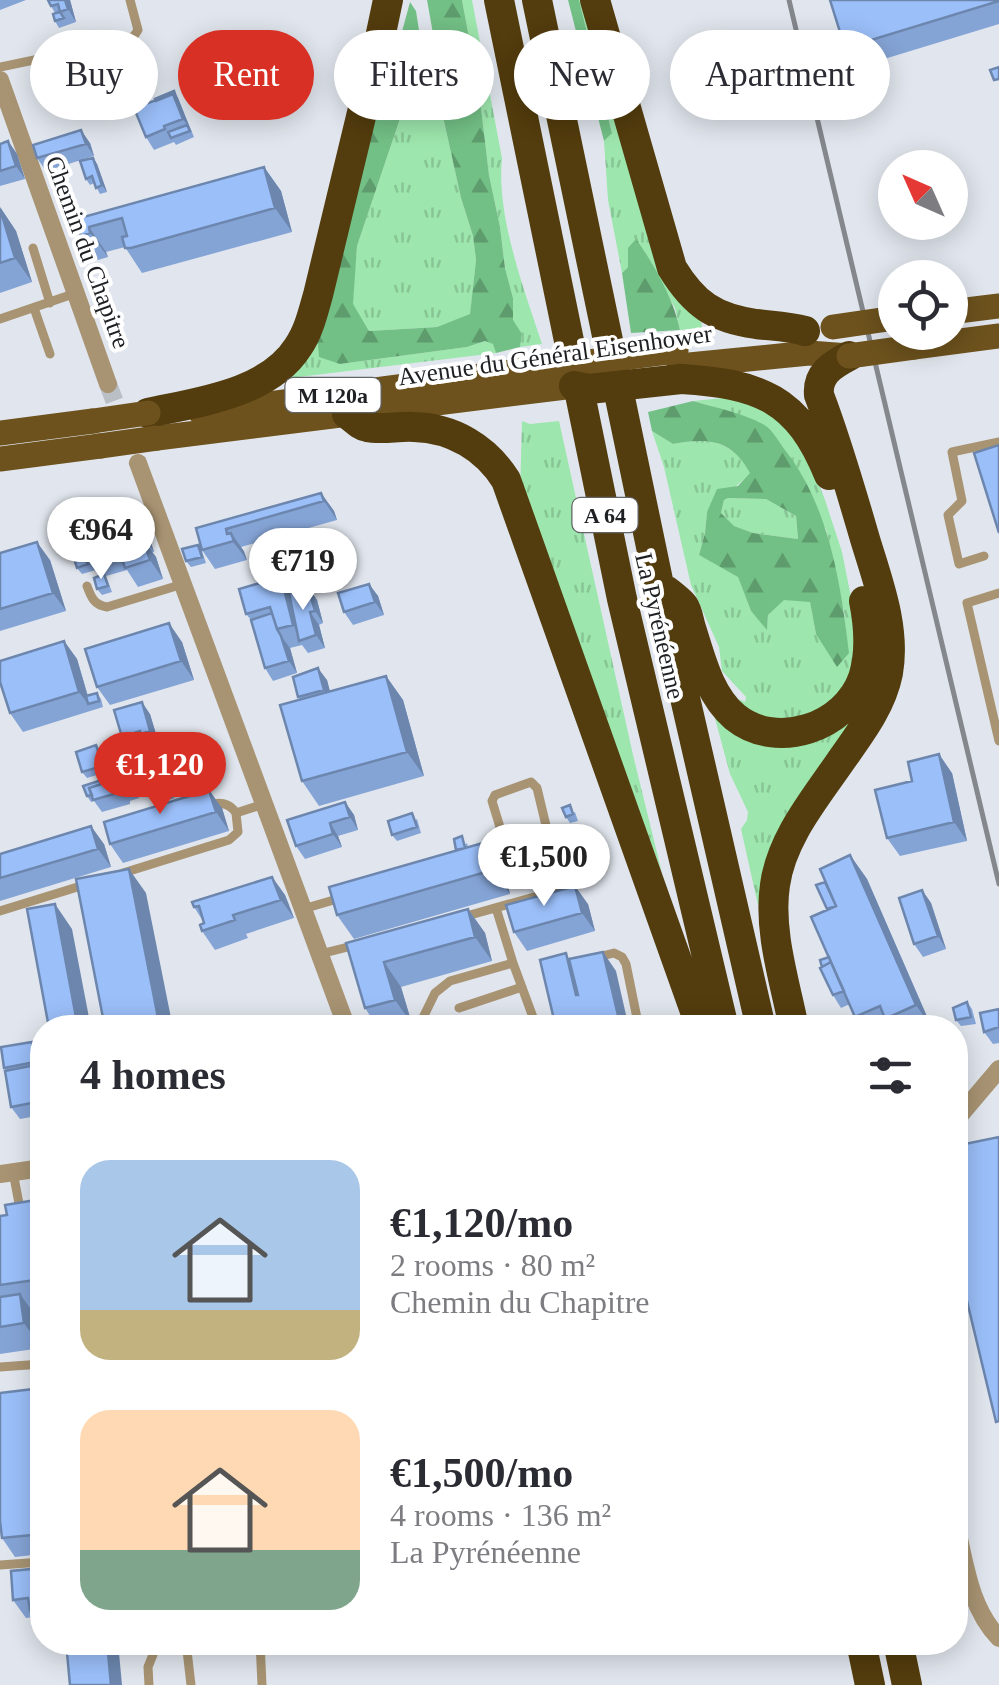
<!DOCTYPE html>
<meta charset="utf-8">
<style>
body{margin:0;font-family:Georgia,serif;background:#f2f2f3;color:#2b2b33;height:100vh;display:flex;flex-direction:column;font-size:38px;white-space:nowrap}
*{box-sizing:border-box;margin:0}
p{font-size:32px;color:#7c7c81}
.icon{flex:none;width:55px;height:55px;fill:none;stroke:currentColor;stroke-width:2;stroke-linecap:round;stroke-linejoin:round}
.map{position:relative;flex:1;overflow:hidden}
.details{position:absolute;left:30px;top:1015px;width:938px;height:640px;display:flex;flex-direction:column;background:#fff;border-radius:40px;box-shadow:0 5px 25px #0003}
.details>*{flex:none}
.hud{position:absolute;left:30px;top:30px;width:940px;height:90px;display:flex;gap:20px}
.needle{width:65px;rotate:315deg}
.tools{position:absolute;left:878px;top:150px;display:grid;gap:20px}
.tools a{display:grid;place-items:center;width:90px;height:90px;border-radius:50%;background:#fff;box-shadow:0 5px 25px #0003;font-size:50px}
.price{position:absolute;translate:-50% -85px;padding:0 22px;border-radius:35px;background:#fff;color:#222;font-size:32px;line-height:65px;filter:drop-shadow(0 2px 5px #0008)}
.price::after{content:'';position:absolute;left:50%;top:60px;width:30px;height:22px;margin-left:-15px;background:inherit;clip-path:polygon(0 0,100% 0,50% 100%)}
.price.active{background:#d93025;color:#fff}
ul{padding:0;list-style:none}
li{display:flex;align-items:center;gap:30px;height:250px;padding:0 50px}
li span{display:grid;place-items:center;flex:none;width:280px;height:200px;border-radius:30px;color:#555}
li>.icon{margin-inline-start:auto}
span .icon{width:120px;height:120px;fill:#fffc;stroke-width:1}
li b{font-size:42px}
h2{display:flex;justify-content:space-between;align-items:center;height:120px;padding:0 50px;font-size:42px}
.tag{padding:0 35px;border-radius:45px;background:#fff;box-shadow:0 5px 25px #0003;font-size:35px;line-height:90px}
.tag.active{background:#d93025;color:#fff}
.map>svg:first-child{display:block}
.grass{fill:url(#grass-tufts)}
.forest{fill:url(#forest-firs);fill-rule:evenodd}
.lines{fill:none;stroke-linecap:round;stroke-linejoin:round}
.street-tunnel{stroke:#babec5;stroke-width:18;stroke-dasharray:18 9;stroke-linecap:butt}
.lane{stroke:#a89473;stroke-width:9}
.street{stroke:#a89473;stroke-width:18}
.primary{stroke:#6d521d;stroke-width:25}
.highway{stroke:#533c0d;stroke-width:30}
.rail{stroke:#84888d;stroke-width:5}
.primary-bridge{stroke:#6d521d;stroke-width:25}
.highway-bridge{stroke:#533c0d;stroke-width:30}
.wall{fill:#85a4d6}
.shaded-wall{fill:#6c86ae}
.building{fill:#9bbff9;stroke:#6c86ae;stroke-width:2.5}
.labels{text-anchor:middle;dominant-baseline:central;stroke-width:8;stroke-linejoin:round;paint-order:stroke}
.shield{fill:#fff;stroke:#626365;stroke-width:2.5}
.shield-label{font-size:22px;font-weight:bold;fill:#1e2023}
.street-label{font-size:25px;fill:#1e2023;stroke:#fff}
</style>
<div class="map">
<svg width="999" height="1685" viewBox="0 0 999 1685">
<defs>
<pattern id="grass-tufts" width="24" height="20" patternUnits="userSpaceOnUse" patternTransform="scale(2.5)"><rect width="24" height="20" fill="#9de6ad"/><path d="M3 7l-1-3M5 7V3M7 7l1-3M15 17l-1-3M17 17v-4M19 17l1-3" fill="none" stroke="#87c595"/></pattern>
<pattern id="forest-firs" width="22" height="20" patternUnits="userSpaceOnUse" patternTransform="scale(2.5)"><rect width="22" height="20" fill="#73c086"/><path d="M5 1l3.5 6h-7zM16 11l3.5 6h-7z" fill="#5e9c6d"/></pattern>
</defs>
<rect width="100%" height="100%" fill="#e1e6ee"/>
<!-- grass -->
<path class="grass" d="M462 0H472L502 158C496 216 524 289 542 344L520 347 522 334 513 321V298L505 268 500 227 489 175 479 91Z
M579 0H586L701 316 702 328 680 330 675 308 661 283 628 267 622 273 608 200 604 141 612 132Z
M436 85 461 198 473 236 476 260 470 315 437 327 369 331 352 304 357 246 411 86Z
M485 341 494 344 496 353 282 379 311 344H318L340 364 467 347Z
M723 398 752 400 789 427 810 461 825 500 842 552 854 612V675L829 709 779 724 745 711 738 699 745 702 746 697 722 671 719 647 691 585 664 467 652 431 673 444C709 437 731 440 751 473L707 512 705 533 699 555 738 576 751 611 767 628 768 615 784 599 810 601 816 634 848 653 844 612 826 529 732 412 693 401Z
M522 421 530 424 559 421 633 755 662 873 520 493Z
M728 498 766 499 796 516 798 539 753 533 733 526 721 513 724 500Z
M883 666 768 905H758L741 829 747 820 748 812 730 774 713 711 789 745Z"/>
<!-- forest -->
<path class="forest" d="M427 0H462L479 91 489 175 500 227 505 268 513 298V320L522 334 520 347 496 353 493 344 485 341 467 347 340 364 319 357 318 344H311L367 135 383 102 410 2 416 11 421 43 411 86 357 246 353 304 369 331 437 327 470 314 476 260 473 236 461 198 436 85 440 73Z
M568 0H579L612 133 604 141Z
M636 239C654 264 674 300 680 330L631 333 622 273 628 267V248Z
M693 401C717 408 744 413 766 426 773 431 779 442 785 450 829 506 841 584 849 653L837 667 816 634 810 602 784 600 768 615 767 630 751 611 738 577 699 555 705 533 707 512 717 489 738 486 750 473C732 440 709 437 673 444L652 431 648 412ZM728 498 766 499 796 516 798 539 753 533 734 526 721 513 724 500Z"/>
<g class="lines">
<!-- street-tunnel -->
<path class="street-tunnel" d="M108 384 138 463"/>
<!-- lane -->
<path class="lane" d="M0 67 125 41 134 36 138 30 130 0
M33 248 50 303
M34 308 50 354
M0 319 76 293
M984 556 959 564 948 515 962 501 952 452 999 442
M87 586C91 597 94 605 107 607L183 584
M999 593 967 603 999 741
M207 805C219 802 229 802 236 813L264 804
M507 850 492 801 495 795 531 782 537 788 549 838
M484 857 574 831
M123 873 229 840 238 832 236 813
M303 909 344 897
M0 911 84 885
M463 917 552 892 558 884 550 855
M320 954 356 945
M594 958 614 953 622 957 626 964 639 1028
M513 963 537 1028
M459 1008 522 987
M418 1028 435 993 450 981 513 963 496 908
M13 1172 21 1214
M0 1367 42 1364
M0 1565 42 1562
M186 1642 191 1685
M260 1642 262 1685
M458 1642V1647
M149 1685 148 1667 158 1642"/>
<!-- street -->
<path class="street" d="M0 80 108 384
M138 463 347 1028
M955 1121 999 1069
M0 1174 42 1168
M955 1521C965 1562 969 1607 999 1638"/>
<!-- primary -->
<path class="primary" d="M950 312 999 306
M914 347 999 336
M679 366 809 353 849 356
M201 413 518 371
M0 433 93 421
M157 438 574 386
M0 459 100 446"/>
<!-- highway -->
<path class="highway" d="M499 0 622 599 724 1028
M537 0 659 585 761 1028
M595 0 672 268C694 304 714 318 756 324 773 326 788 326 805 331
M681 379C760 384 798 398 829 475
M148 413C198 402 268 394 298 347 309 331 313 312 318 295L380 38 388 0
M347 414C353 418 360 426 367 427 381 430 399 426 414 427 453 428 486 448 506 480L701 1028
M667 591C672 595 680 601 684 606 688 612 689 622 691 628 701 659 709 695 735 717 777 751 846 727 863 678 871 653 869 626 864 601
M794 1028C785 982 768 931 775 885 781 840 813 801 838 765 858 736 881 708 888 673 896 628 878 582 865 539 851 491 837 442 819 395 817 374 832 365 849 356
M861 1642 870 1685
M898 1642 907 1685"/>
<!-- rail -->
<path class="rail" d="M789 0 999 884"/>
<!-- primary-bridge -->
<path class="primary-bridge" d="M833 327 895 318
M849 356 914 347
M518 371 676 351
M93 421 148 413
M100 446 157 438"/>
<!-- highway-bridge -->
<path class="highway-bridge" d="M574 386 589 389 681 379"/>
</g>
<!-- wall -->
<path class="wall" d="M0 0H26L0 10Z
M70 0 76 22 59 28 55 21V13L51 6Z
M999 0V24L858 67 845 48Z
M433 55 438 77 430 78 426 72Z
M174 91 178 98 194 137 176 145 174 142 154 150 146 137 155 101Z
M769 91 772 103 746 108 741 102Z
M8 141 17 154 25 179 0 186V144Z
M90 143 94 156 46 171 37 158Z
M93 158 97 164 107 192 100 194 94 183 90 185 86 179Z
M264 167 281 191 292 232 142 273 125 247 106 252 108 257 98 260 81 236 76 219Z
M0 207 16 231 32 282 0 293Z
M321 493 334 511 337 520 241 547 247 560 215 569 202 550 196 528Z
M132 505 145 524 154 552H152L156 557 163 579 138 587 127 570 106 576 112 592 102 595 97 589 100 575 96 570 82 574 77 568 72 552 65 554 60 548 73 544 75 548 81 545 97 526 110 516Z
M198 545 202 551 206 563 191 567 186 561Z
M0 553 50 560 66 611 0 631Z
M369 584 378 596 384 615 353 625 344 612Z
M308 587 317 600 323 623 319 625 325 648 308 653 302 645 290 648 297 673 273 681 265 668 251 620 246 614 292 592Z
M64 641 77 659 88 696 97 693 101 699 103 707 23 732 10 713Z
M182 642 194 680 110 705 97 687Z
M386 676 403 700 424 776 319 806 302 781 300 700 298 697 327 680 330 692Z
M150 714 159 744 150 747 148 744 131 749 122 737Z
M96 745 101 751 107 772 87 778 82 772Z
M159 759 164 766 174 798 156 804 151 797Z
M952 773 967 841 900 856 887 838 912 781Z
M108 778 111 781H119L128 778 136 791 139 798 130 801V804L102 812 94 801 91 802 87 796Z
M345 802 354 815 358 830 338 836 342 847 305 859 296 846Z
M222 808 229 831 123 863 110 844Z
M575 812 578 821 570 823 566 817Z
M417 819 421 833 397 841 392 835Z
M467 843 468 847 503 866 510 894 354 939 337 915 456 850Z
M104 844 111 867 0 901V854Z
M850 855 867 879 932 1028H862L855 1017 850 1004 841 1008 833 995 822 967 829 957 825 882Z
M272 877 285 895 294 918 246 934 248 938 215 950 202 931 204 923 203 921 194 907Z
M922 890 931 903 946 949 923 957 914 944Z
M588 904 595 931 527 951 514 932Z
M468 909 485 933 492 961 401 987 412 1024 401 1028H378L365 1008 346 943Z
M967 1002 972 1009 976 1024 961 1026 956 1020Z
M999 1009V1043L993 1044 984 1032Z
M40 1055 42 1068V1115L20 1119 11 1107 6 1071 4 1068Z
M42 1199V1306L30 1308 37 1318 41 1348 0 1354V1216L7 1215Z
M42 1388V1554L15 1557 2 1538Z
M42 1568V1629L34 1617 26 1618 13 1600Z"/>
<!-- shaded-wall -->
<path class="shaded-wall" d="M65 0H70L76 22 68 9Z
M429 49 433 55 438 77 433 70Z
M174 91 178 98 191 131 183 119 173 94Z
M81 130 90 143 94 156 86 144Z
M8 141 17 154 25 179 16 166Z
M93 158 97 164 107 192 102 185Z
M264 167 281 191 292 232 275 208Z
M0 207 16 231 32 282 15 258Z
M89 227 106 252 108 257 90 233Z
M321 493 334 511 337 520 324 501Z
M132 505 145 524 154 552 141 533Z
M226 529 234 541 231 533 244 551 247 560 227 534Z
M139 534 156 557 163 579 150 560Z
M37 542 50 560 66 611 53 593Z
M114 543 127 561V570L114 552Z
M281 577 294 595 303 640 293 625Z
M369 584 378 596 384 615 375 602Z
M308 587 317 600 323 623 315 611Z
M310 612 319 625 325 648 316 635Z
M169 623 182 642 194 680 181 661Z
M281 636 290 648 297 673 289 661Z
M64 641 77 659 90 704H88L79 692Z
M318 668 327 680 333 703 324 690Z
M386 676 403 700 424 776 407 752Z
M142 702 150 714 159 744 150 731Z
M96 745 101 751 107 772 103 766Z
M939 754 952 773 967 841 954 822Z
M159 759 164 766 174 798 170 792Z
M209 790 222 808 229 831 216 812Z
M345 802 354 815 358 830 350 817Z
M330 823 338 836 342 847 333 834Z
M91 826 104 844 111 867 98 849Z
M486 842 503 866 510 894 493 870Z
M850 855 867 879 932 1028 916 1005Z
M129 869 146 893 173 1028H160Z
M272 877 285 895 294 918 281 900Z
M575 886 588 904 595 931 582 913Z
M922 890 931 903 946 949 938 936Z
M55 904 72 929 91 1028H78Z
M468 909 485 933 492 961 475 937Z
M603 952 616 971 629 1028H621Z
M384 962 401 987 412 1024 395 1000Z
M32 1042 40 1055 42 1073 35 1062Z
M35 1065 42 1076V1102Z
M20 1294 37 1318 41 1348 24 1323Z
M107 1642H118L122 1685H111Z"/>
<!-- building -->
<path class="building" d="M48 0H65L68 9 60 12 58 4 51 6Z
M830 0H999V1L845 48Z
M62 11 60 12 64 18 55 21 53 14Z
M429 49 433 70 426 72 422 50Z
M999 67V79L994 80 990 70Z
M764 84 768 97 741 102 739 92Z
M174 91 177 100 173 94 156 101 155 99Z
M173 94 183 119 164 126 165 129 146 137 134 108Z
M187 125 190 131 171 138 168 132Z
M81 130 86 144 37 158 33 145Z
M8 141 16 166 0 171V144Z
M93 158 102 185 96 188 92 176 86 179 80 161Z
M264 167 275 208 131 248H125L122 237 127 236 122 218 89 227 90 233 81 236 76 219Z
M0 209 15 258 0 263Z
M999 445V533L974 453Z
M321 493 324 501 226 529 227 534 231 533 234 541 202 550 196 528Z
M132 505 141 533 139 534 141 539H143L150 560 125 568 116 542 114 543V552L88 559 85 551 79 552 77 546 81 545 77 532 97 526 95 521 110 516 109 513Z
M69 537 72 545 60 548 58 541Z
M37 542 53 593 0 609V553Z
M198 545 202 557 186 561 182 549Z
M77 547 88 564 77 568 71 549Z
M104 574 108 586 97 589 94 578Z
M281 577 293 625 277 629 270 607 246 614 239 589Z
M369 584 375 602 344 612 338 593Z
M308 587 315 611 310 612 316 635 299 641 289 593Z
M272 613 277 629 281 636 289 661 265 668 251 620Z
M169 623 181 661 97 687 85 649Z
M64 641 79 692 10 713 0 682V661Z
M318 668 324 690 298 697 293 677Z
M386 676 407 752 302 781 280 705Z
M97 693 99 701 88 704 86 696Z
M142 702 150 731 141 734 140 731 122 737 114 710Z
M96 745 103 766 82 772 76 752Z
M939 754 954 822 887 838 875 790 912 781 908 762Z
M159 759 170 792 151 797 141 765Z
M108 778 110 781 89 788 92 795 87 796 83 786Z
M128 778 130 786 121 789V792L93 800 89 788 118 779 119 781Z
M209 790 216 812 110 844 104 822Z
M345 802 350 817 330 823 333 834 296 846 287 820Z
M570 805 573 814 566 817 562 808Z
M412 813 417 827 392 835 388 821Z
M91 826 98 849 0 878V854Z
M462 836 465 848 456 850 454 839Z
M486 842 493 870 337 915 329 887Z
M850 855 916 1005 885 1019 880 1006 855 1017 811 917 836 906 820 869Z
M129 869 160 1028H105L76 879Z
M272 877 281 900 233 915 235 920 202 931 200 925 204 923 199 906 194 907 192 902Z
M825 882 836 906 827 909 816 885Z
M575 886 582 913 514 932 506 905Z
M922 890 938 936 914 944 899 898Z
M55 904 78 1028H49L27 909Z
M468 909 475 937 384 962 395 1000 365 1008 346 943Z
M603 952 621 1028H556L540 960 566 953 576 995H578L569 959Z
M829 957 831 962 822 967 820 960Z
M831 962 844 991 833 995 820 968Z
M967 1002 971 1017 956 1020 953 1008Z
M999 1009V1027L984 1032 980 1013Z
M32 1042 35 1062 4 1068 1 1047Z
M35 1065 42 1101 11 1107 5 1071Z
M999 1137V1421L996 1422 955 1251V1146Z
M42 1199V1279L0 1285V1216L7 1215 5 1205Z
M20 1294 24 1323 0 1327V1297Z
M42 1388V1534L2 1538 0 1521V1393Z
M42 1568V1610L30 1611 28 1598 13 1600 11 1571Z
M66 1642H107L111 1685H70Z"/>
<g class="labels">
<!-- shield labels -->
<g class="shield">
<rect x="285.5" y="378" width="95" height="34" rx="8"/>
<rect x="572.5" y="498" width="65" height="34" rx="8"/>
</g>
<g class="shield-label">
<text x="333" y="395">M 120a</text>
<text x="605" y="515">A 64</text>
</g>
<!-- street labels -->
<g class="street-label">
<text transform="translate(88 252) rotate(70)">Chemin du Chapitre</text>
<text transform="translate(555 355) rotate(-8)">Avenue du Général Eisenhower</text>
<text transform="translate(660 626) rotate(77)">La Pyrénéenne</text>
</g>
</g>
</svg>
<div class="tools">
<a><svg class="needle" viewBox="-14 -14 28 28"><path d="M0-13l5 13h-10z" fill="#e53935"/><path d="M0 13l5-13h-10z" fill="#7c7c81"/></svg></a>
<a><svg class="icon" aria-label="locate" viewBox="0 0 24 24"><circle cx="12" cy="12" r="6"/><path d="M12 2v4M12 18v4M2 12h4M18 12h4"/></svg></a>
</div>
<b class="price" style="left:101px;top:582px">€964</b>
<b class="price" style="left:303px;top:613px">€719</b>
<b class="price active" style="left:160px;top:817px">€1,120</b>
<b class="price" style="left:544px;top:909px">€1,500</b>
<div class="hud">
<a class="tag">Buy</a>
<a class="tag active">Rent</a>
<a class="tag">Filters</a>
<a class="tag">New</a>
<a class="tag">Apartment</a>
</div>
<section class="details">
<h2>4 homes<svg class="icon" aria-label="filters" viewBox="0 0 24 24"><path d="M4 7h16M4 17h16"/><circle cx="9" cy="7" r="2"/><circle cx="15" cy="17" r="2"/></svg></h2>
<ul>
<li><span style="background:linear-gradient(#a9c7e8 75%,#c2b280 0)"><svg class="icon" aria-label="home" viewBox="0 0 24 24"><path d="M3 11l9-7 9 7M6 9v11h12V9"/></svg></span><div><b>€1,120/mo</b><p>2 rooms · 80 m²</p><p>Chemin du Chapitre</p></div></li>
<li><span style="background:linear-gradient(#ffd9b3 70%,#7fa58c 0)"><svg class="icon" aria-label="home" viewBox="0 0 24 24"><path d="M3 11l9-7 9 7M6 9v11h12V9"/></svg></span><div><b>€1,500/mo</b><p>4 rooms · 136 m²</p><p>La Pyrénéenne</p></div></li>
</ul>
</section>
</div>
